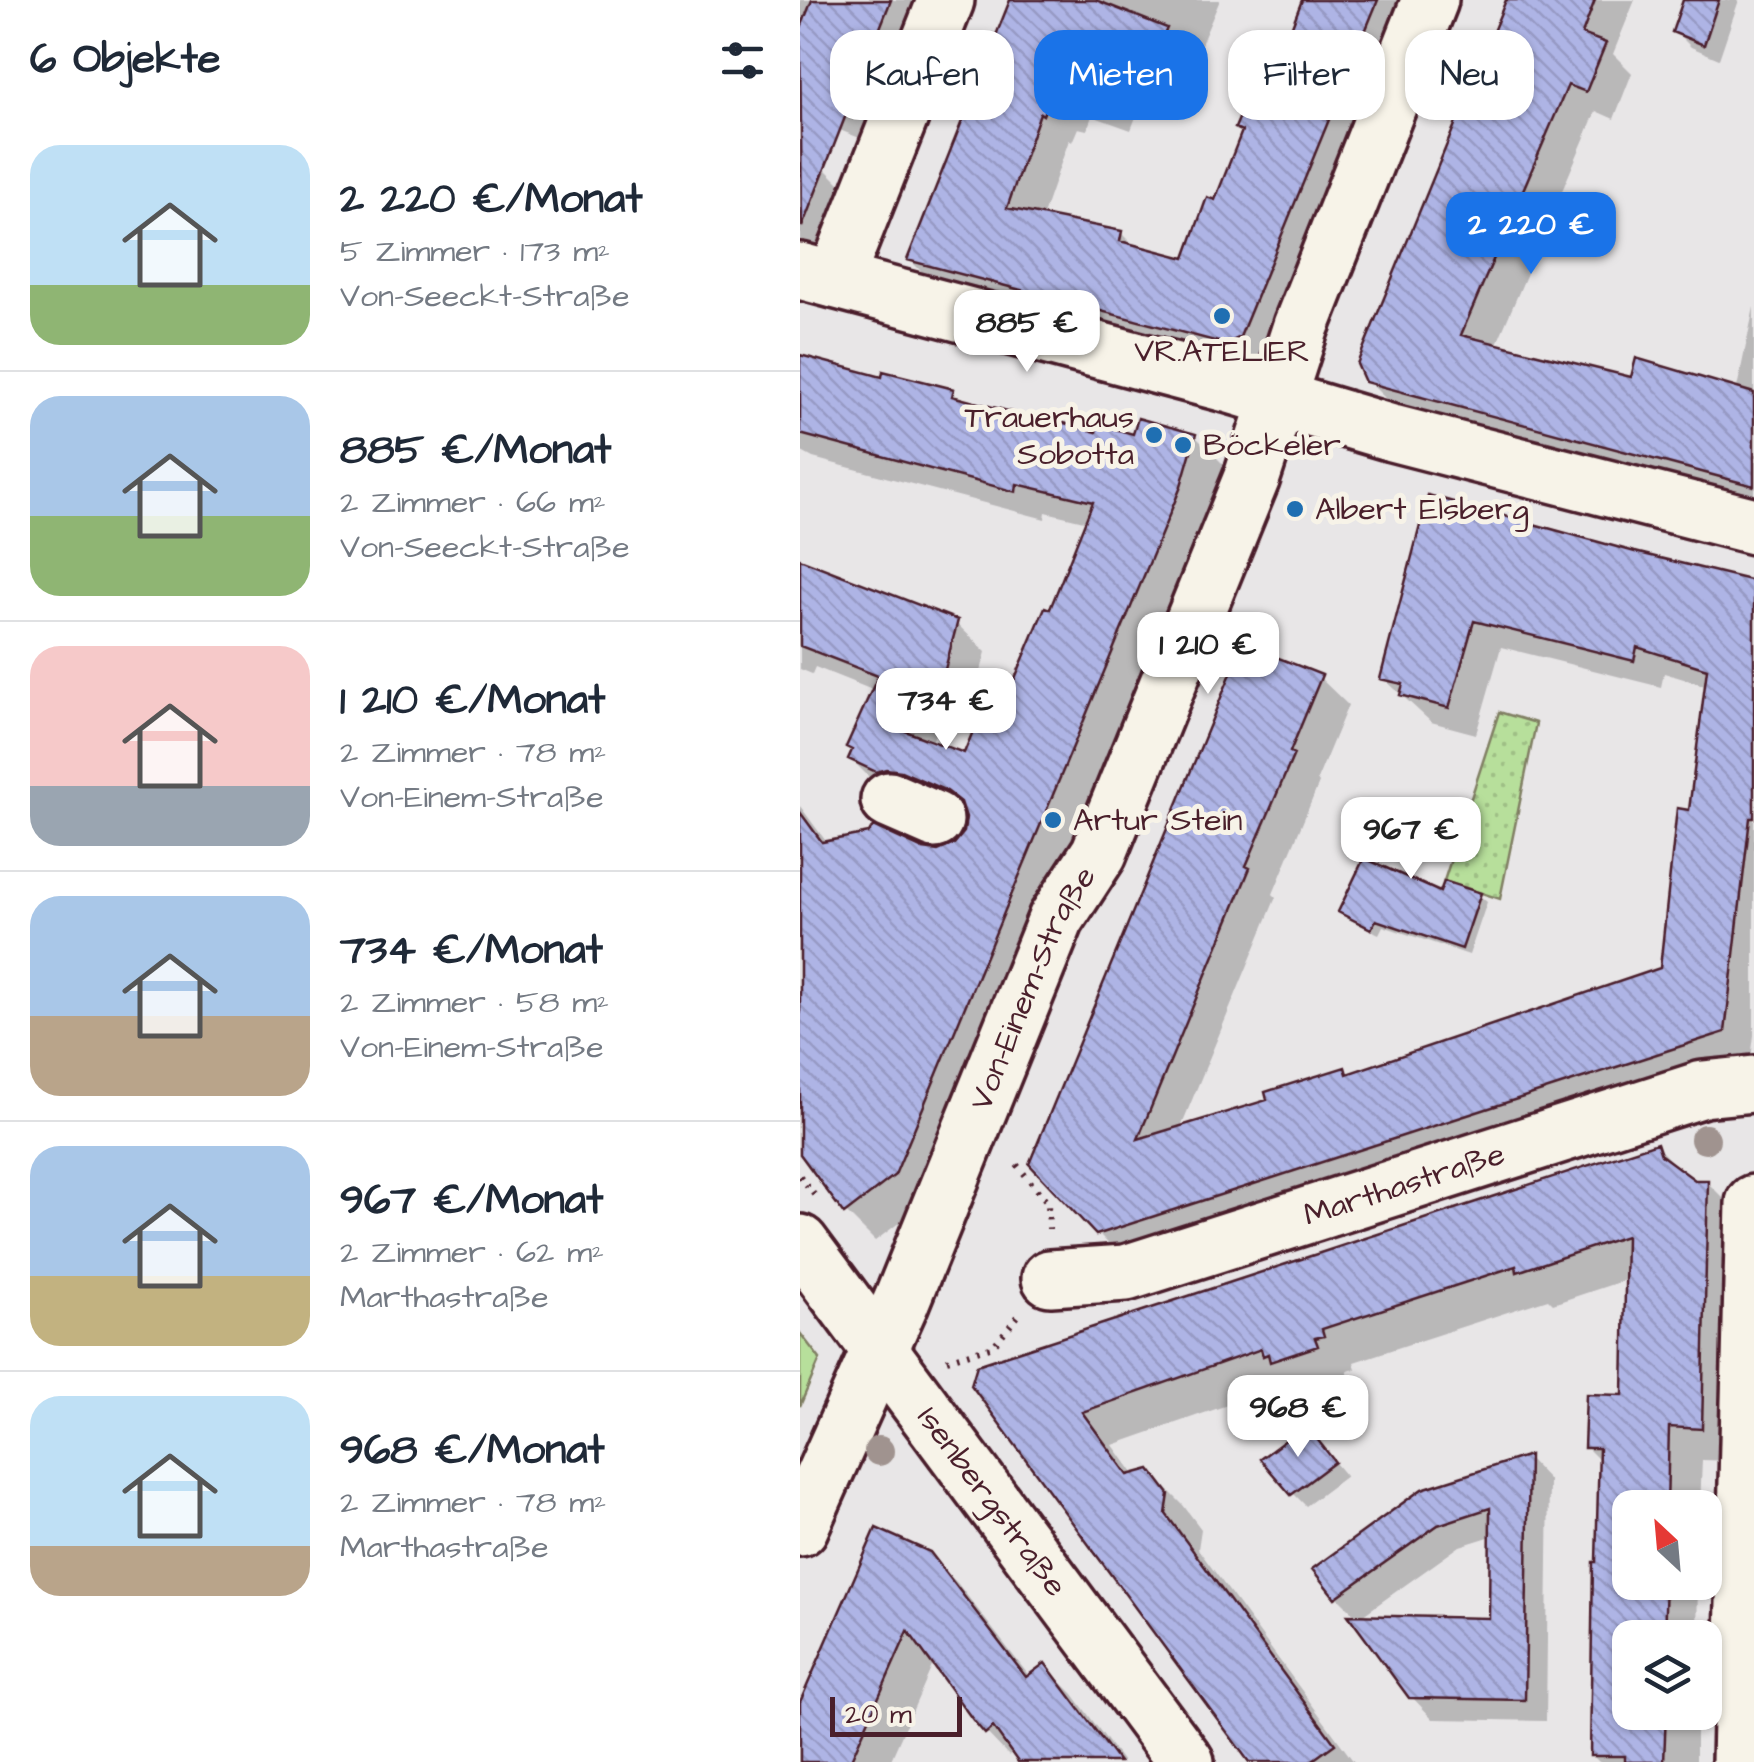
<!DOCTYPE html>
<html lang="de">
<meta charset="utf-8">
<style>
body{margin:0;font-family:"Architects Daughter",sans-serif;background:#f2f2f3;color:#1f2937;height:100vh;display:flex;flex-direction:column;font-size:38px;white-space:nowrap}
*{box-sizing:border-box;margin:0}
p{font-size:32px;color:#747a83}
.icon{flex:none;width:55px;height:55px;fill:none;stroke:currentColor;stroke-width:2;stroke-linecap:round;stroke-linejoin:round}
.map{position:relative;flex:1;overflow:hidden}
.drawer{display:flex;flex-direction:column;background:#fff;width:800px}
.drawer>*{flex:none}
.banner{position:absolute;left:30px;top:30px;width:772px;height:90px;display:flex;gap:20px}
.needle{width:65px;rotate:334deg}
.tools{position:absolute;left:812px;top:1490px;display:grid;gap:20px}
.tools a{display:grid;place-items:center;width:110px;height:110px;border-radius:20px;background:#fff;box-shadow:0 2px 8px #0004;font-size:50px}
.scale{position:absolute;left:30px;bottom:25px;width:132px;box-sizing:border-box;padding-left:10px;border:5px solid #4a1f2b;border-top:0;font-size:28px;line-height:35px;white-space:nowrap;color:#4a1f2b;-webkit-text-stroke:8px #f7f3e8;paint-order:stroke}
.price{position:absolute;translate:-50% -85px;padding:0 22px;border-radius:20px;background:#fff;color:#222;font-size:32px;line-height:65px;filter:drop-shadow(0 2px 5px #0008)}
.price::after{content:'';position:absolute;left:50%;top:60px;width:30px;height:22px;margin-left:-15px;background:inherit;clip-path:polygon(0 0,100% 0,50% 100%)}
.price.selected{background:#1a73e8;color:#fff}
ul{padding:0;list-style:none}
li{display:flex;align-items:center;gap:30px;height:250px;padding:0 30px}
li+li{border-top:2px solid #e0e1e3}
li span{display:grid;place-items:center;flex:none;width:280px;height:200px;border-radius:30px;color:#555}
li>.icon{margin-inline-start:auto}
span .icon{width:120px;height:120px;fill:#fffc;stroke-width:1}
li b{font-size:42px}
h2{display:flex;justify-content:space-between;align-items:center;height:120px;padding:0 30px;font-size:42px}
.pill{padding:0 35px;border-radius:30px;background:#fff;box-shadow:0 2px 8px #0004;font-size:35px;line-height:90px}
.pill.selected{background:#1a73e8;color:#fff}
main{display:flex;flex:1;min-height:0}
.map>svg:first-child{display:block}
.green{fill:#b7df9b;stroke:#807f63;stroke-width:2.5}
.garden{fill:url(#garden-dots);stroke:#807f63;stroke-width:2.5}
.shadow{fill:#0003;fill-rule:evenodd}
.building{fill:url(#building-back-hatch);stroke:#4a1f2b;stroke-width:2.5}
.lines{fill:none;stroke-linecap:round;stroke-linejoin:round}
.minor-casing{stroke:#4a1f2b;stroke-width:62}
.path{stroke:#4a1f2b;stroke-width:6;stroke-dasharray:2.5 8;stroke-linecap:butt}
.minor{stroke:#f7f3e8;stroke-width:55}
.tree{fill:#a0938f}
.poi-dot{fill:#1f6fb2;stroke:#f7f3e8;stroke-width:4}
.labels{text-anchor:middle;dominant-baseline:central;stroke-width:10;stroke-linejoin:round;paint-order:stroke}
.poi-label{font-size:32px;fill:#4a1f2b;stroke:#f7f3e8;text-anchor:start}
.street-label{font-size:32px;fill:#4a1f2b;stroke:#f7f3e8}
</style>
<main>
<section class="drawer">
<h2>6 Objekte<svg class="icon" aria-label="filters" viewBox="0 0 24 24"><path d="M4 7h16M4 17h16"/><circle cx="9" cy="7" r="2"/><circle cx="15" cy="17" r="2"/></svg></h2>
<ul>
<li><span style="background:linear-gradient(#bfe0f5 70%,#8fb573 0)"><svg class="icon" aria-label="home" viewBox="0 0 24 24"><path d="M3 11l9-7 9 7M6 9v11h12V9"/></svg></span><div><b>2 220 €/Monat</b><p>5 Zimmer · 173 m²</p><p>Von-Seeckt-Straße</p></div></li>
<li><span style="background:linear-gradient(#a9c7e8 60%,#8fb573 0)"><svg class="icon" aria-label="home" viewBox="0 0 24 24"><path d="M3 11l9-7 9 7M6 9v11h12V9"/></svg></span><div><b>885 €/Monat</b><p>2 Zimmer · 66 m²</p><p>Von-Seeckt-Straße</p></div></li>
<li><span style="background:linear-gradient(#f6c9c9 70%,#9aa5b1 0)"><svg class="icon" aria-label="home" viewBox="0 0 24 24"><path d="M3 11l9-7 9 7M6 9v11h12V9"/></svg></span><div><b>1 210 €/Monat</b><p>2 Zimmer · 78 m²</p><p>Von-Einem-Straße</p></div></li>
<li><span style="background:linear-gradient(#a9c7e8 60%,#b9a48a 0)"><svg class="icon" aria-label="home" viewBox="0 0 24 24"><path d="M3 11l9-7 9 7M6 9v11h12V9"/></svg></span><div><b>734 €/Monat</b><p>2 Zimmer · 58 m²</p><p>Von-Einem-Straße</p></div></li>
<li><span style="background:linear-gradient(#a9c7e8 65%,#c2b280 0)"><svg class="icon" aria-label="home" viewBox="0 0 24 24"><path d="M3 11l9-7 9 7M6 9v11h12V9"/></svg></span><div><b>967 €/Monat</b><p>2 Zimmer · 62 m²</p><p>Marthastraße</p></div></li>
<li><span style="background:linear-gradient(#bfe0f5 75%,#b9a48a 0)"><svg class="icon" aria-label="home" viewBox="0 0 24 24"><path d="M3 11l9-7 9 7M6 9v11h12V9"/></svg></span><div><b>968 €/Monat</b><p>2 Zimmer · 78 m²</p><p>Marthastraße</p></div></li>
</ul>
</section>
<div class="map">
<svg width="954" height="1762" viewBox="0 0 954 1762">
<defs>
<pattern id="garden-dots" width="8" height="8" patternUnits="userSpaceOnUse" patternTransform="scale(2.5)"><rect width="8" height="8" fill="#b7df9b"/><path d="M2 2h.1M6 6h.1" fill="none" stroke="#9fbf86" stroke-width="1.8" stroke-linecap="round"/></pattern>
<pattern id="building-back-hatch" width="6" height="6" patternUnits="userSpaceOnUse" patternTransform="scale(2.5)"><rect width="6" height="6" fill="#aeb4e5"/><path d="M-1 5l2 2M0 0l6 6M5-1l2 2" fill="none" stroke="#979ac5"/></pattern>
</defs>
<rect width="100%" height="100%" fill="#e8e6e7"/>
<filter id="ink" filterUnits="userSpaceOnUse"><feTurbulence type="fractalNoise" baseFrequency=".01" numOctaves="2"/><feDisplacementMap in="SourceGraphic" scale="20" xChannelSelector="R" yChannelSelector="G"/><feConvolveMatrix kernelMatrix="1 2 1 2 8 2 1 2 1" color-interpolation-filters="sRGB"/></filter>
<g filter="url(#ink)">
<!-- green -->
<path class="green" d="M0 1333 20 1359 0 1406Z"/>
<!-- garden -->
<path class="garden" d="M699 712 736 723 700 899 644 881Z"/>
<!-- shadow -->
<path class="shadow" d="M0 0H127L72 143 0 114Z
M212 0H420L372 112 342 101 331 130 292 116 287 130 278 128 272 142 269 140 242 218 321 233 336 248 387 261 416 204 444 134 438 128 480 63 505 0H618L468 366 456 372 138 288 110 260Z
M709 0H835L813 54 832 73 814 119 796 111 696 346 833 380 838 361 937 388 954 307V506L596 409 567 380Z
M885 0H939L919 59 891 47 875 31Z
M0 162 25 169 58 202 33 264 0 255Z
M0 358 84 380 152 391 163 402 298 435 395 436 424 465 409 519 124 1204 75 1241 46 1212 0 1149V806L28 844 138 854 154 848 166 833 168 815 133 800 80 788 51 759 75 691 15 667 12 674 0 669V562L156 623 186 652 173 701 150 697 131 744 165 757 215 687 251 612 288 522 246 512 245 519 13 458 0 451Z
M630 498 954 584V1035L951 1059 325 1261 232 1164 520 678 548 705 517 780 519 783 473 894 476 897 380 1129 471 1102 544 1070 550 1076 862 970 891 813 907 686 864 673 861 687 701 647 676 734 631 722 583 678Z
M679 895 687 902 669 955 583 926 579 934 548 919 541 912 642 896Z
M856 1146 890 1180 907 1182 940 1215 935 1461 902 1460 900 1508H830V1582H898L897 1638H830V1712H896V1762H799L792 1755 801 1462 786 1447 826 1397 828 1279 753 1304 748 1299 554 1362 556 1369 547 1371 550 1379 506 1394 493 1382 313 1445 335 1476 350 1472 383 1505 401 1529 398 1549 554 1762H453L174 1385Z
M506 1428 546 1476 506 1506 493 1493Z
M728 1458 749 1480 746 1721 633 1719 611 1696 558 1618 537 1597ZM692 1536 691 1621 559 1618 660 1546Z
M129 1554 158 1584 230 1677 245 1666 273 1694 323 1762H224L212 1747 209 1756 183 1729 134 1662 90 1762H0V1708Z"/>
<!-- building -->
<path class="building" d="M12 0H91L2 227 0 30Z
M210 0H296L367 28 343 85 313 74 302 103 263 89 258 103 249 100 243 115 240 113 207 208 322 231 320 241 385 258 407 197 415 200 442 131 435 128 466 54 479 60 502 0H578L440 337 426 344 107 260Z
M706 0H795L782 34 806 43 786 92 768 85 661 335 831 377 836 358 954 393V486L565 382 557 364Z
M883 0H919L904 45 872 32Z
M0 355 82 377 83 371 154 389 152 396 256 424 257 421 296 432 298 424 333 434 338 418 396 434 380 489 95 1175 44 1214 0 1154V812L22 842 69 833 73 826 123 849 138 851 154 844 164 832 166 817 161 802 147 791 101 771 86 769 76 772 48 759 52 750 46 747 78 676 0 646V559L158 620 144 673 120 669 97 728 164 753 196 676 213 683 245 607 250 609 293 502 217 484 216 492 0 434Z
M628 495 835 552 954 581V818H950L925 1032 296 1235 229 1164 443 644 522 675 490 752 494 754 446 866 450 868 338 1139 467 1100 465 1092 545 1067 547 1074 860 968 877 808 889 810 907 669 837 647 834 661 674 621 649 708 600 695 603 684 580 679Z
M564 858 640 892 644 881 681 893 662 949 576 920 571 929 538 912Z
M857 1143 861 1155 895 1180H908L902 1429 869 1427 867 1508H830V1582H866L864 1638H830V1712H866L864 1762H825V1756H790L793 1562H796L799 1448H784L786 1394 823 1395 826 1236 717 1272 716 1266 522 1329 524 1336 515 1338 518 1346 470 1362 468 1354 463 1356 461 1349 282 1412 328 1475 350 1469 369 1494 366 1514 535 1744 510 1762H449L171 1385 177 1365Z
M506 1425 535 1462 491 1495 460 1459Z
M729 1455 725 1700 609 1698 548 1615 689 1618 690 1508 638 1525 535 1598 512 1569 622 1489Z
M76 1528 130 1552 226 1677 245 1663 319 1762H218L193 1727 185 1734 173 1720 108 1631 50 1762H0V1702Z"/>
<g class="lines">
<defs>
<g id="minor">
<path d="M0 271 430 385 592 433 954 526"/>
<path d="M35 280 146 0"/>
<path d="M89 800 135 820"/>
<path id="s1" d="M0 1243 386 1762"/>
<path id="s2" d="M250 1278 326 1273 903 1089 954 1084"/>
<path id="s3" d="M0 1528 101 1302 256 919 299 853 452 477 501 326 630 0"/>
<path d="M940 1762 954 1203"/>
</g>
</defs>
<!-- minor casing -->
<use href="#minor" class="minor-casing"/>
<!-- path -->
<path class="path" d="M217 1165 248 1203 249 1229
M0 1176 15 1196
M147 1360 193 1346 219 1315"/>
<!-- minor -->
<use href="#minor" class="minor"/>
</g>
<!-- trees -->
<g class="tree">
<circle cx="905" cy="1139" r="15"/>
<circle cx="79" cy="1451" r="15"/>
</g>
</g>
<!-- markers -->
<g class="poi-dot">
<circle cx="422" cy="316" r="10"/>
<circle cx="354" cy="435" r="10"/>
<circle cx="383" cy="445" r="10"/>
<circle cx="495" cy="509" r="10"/>
<circle cx="253" cy="820" r="10"/>
</g>
<g class="labels">
<!-- poi labels -->
<g class="poi-label">
<text x="422" y="351" text-anchor="middle">VR.ATELIER</text>
<text x="334" y="417" text-anchor="end">Trauerhaus<tspan x="334" dy="37">Sobotta</tspan></text>
<text x="403" y="445">Böckeler</text>
<text x="515" y="509">Albert Elsberg</text>
<text x="273" y="820">Artur Stein</text>
</g>
<!-- street labels -->
<g class="street-label">
<text stroke="none"><textPath href="#s3" startOffset="588">Von-Einem-Straße</textPath></text>
<text stroke="none"><textPath href="#s2" startOffset="368">Marthastraße</textPath></text>
<text stroke="none"><textPath href="#s1" startOffset="322">Isenbergstraße</textPath></text>
</g>
</g>
</svg>
<div class="tools">
<a><svg class="needle" viewBox="-14 -14 28 28"><path d="M0-13l5 13h-10z" fill="#e53935"/><path d="M0 13l5-13h-10z" fill="#747a83"/></svg></a>
<a><svg class="icon" aria-label="layers" viewBox="0 0 24 24"><path d="M12 4l9 5-9 5-9-5zM3 14l9 5 9-5"/></svg></a>
</div>
<div class="scale">20 m</div>
<b class="price selected" style="left:731px;top:277px">2 220 €</b>
<b class="price" style="left:227px;top:375px">885 €</b>
<b class="price" style="left:408px;top:697px">1 210 €</b>
<b class="price" style="left:146px;top:753px">734 €</b>
<b class="price" style="left:611px;top:882px">967 €</b>
<b class="price" style="left:498px;top:1460px">968 €</b>
<div class="banner">
<a class="pill">Kaufen</a>
<a class="pill selected">Mieten</a>
<a class="pill">Filter</a>
<a class="pill">Neu</a>
</div>
</div>
</main>
